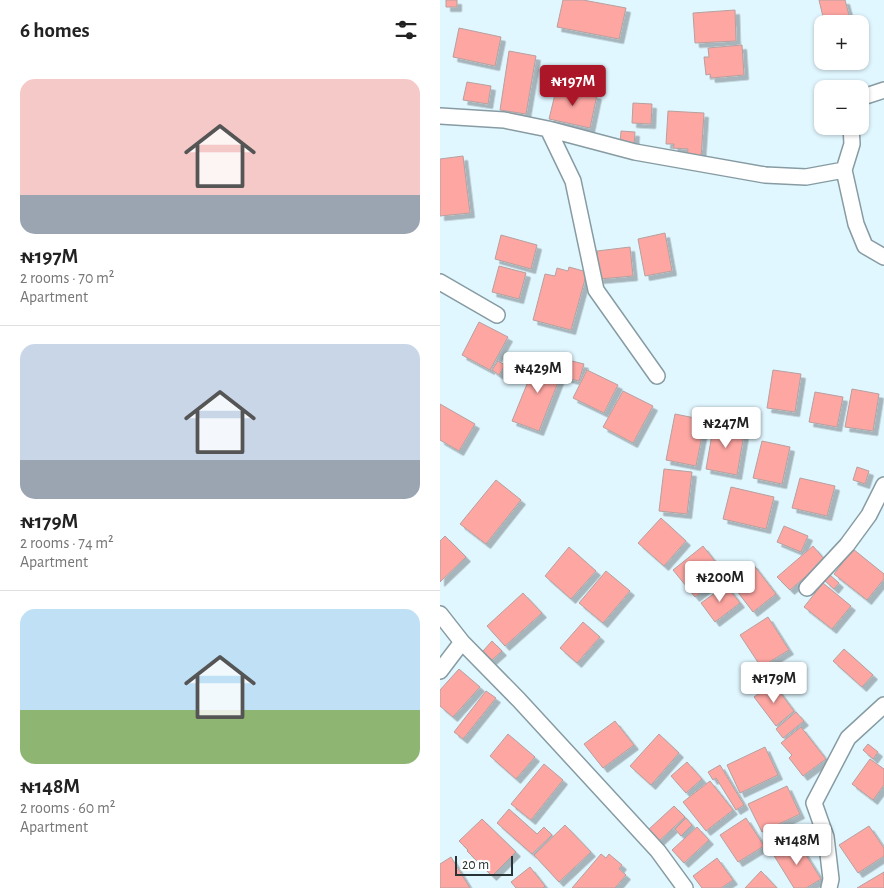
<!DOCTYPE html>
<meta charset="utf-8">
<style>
body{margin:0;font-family:"Alegreya Sans",sans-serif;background:#f2f2f2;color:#222;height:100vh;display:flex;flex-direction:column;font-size:19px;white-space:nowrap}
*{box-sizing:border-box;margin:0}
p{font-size:16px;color:#767676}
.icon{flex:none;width:28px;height:28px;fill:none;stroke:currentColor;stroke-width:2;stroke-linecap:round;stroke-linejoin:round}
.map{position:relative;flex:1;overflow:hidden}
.side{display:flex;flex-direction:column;background:#fff;width:440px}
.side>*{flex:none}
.fabs{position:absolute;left:374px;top:15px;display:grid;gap:10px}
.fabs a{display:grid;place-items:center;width:55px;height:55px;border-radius:10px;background:#fff;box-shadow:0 1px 4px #0004;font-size:25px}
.scale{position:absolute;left:15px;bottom:12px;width:58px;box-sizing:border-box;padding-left:5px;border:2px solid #293235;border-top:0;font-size:14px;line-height:18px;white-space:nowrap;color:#293235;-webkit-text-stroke:4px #fff;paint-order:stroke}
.price{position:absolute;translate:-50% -42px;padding:0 11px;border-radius:5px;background:#fff;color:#222;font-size:16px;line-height:32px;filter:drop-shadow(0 1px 2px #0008)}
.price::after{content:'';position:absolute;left:50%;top:30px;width:15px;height:11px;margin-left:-8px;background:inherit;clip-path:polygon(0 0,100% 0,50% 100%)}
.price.active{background:#ab1628;color:#fff}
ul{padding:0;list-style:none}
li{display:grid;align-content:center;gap:10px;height:265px;padding:0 20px}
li+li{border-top:1px solid #e0e0e0}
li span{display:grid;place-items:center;height:155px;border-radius:15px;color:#555}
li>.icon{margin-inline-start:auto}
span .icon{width:90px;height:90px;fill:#fffc;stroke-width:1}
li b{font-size:21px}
h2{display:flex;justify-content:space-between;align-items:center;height:60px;padding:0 20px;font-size:21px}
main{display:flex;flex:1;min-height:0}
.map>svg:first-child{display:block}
.building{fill:#fda6a2;stroke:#b6a09f;filter:url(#shadow)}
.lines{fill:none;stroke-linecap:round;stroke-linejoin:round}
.minor-casing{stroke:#879ba2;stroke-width:18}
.minor{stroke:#fff;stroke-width:15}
</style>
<main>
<section class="side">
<h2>6 homes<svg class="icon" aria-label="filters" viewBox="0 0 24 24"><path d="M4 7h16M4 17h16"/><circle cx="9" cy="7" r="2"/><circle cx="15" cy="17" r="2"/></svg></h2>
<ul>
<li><span style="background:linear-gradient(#f6c9c9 75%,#9aa5b1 0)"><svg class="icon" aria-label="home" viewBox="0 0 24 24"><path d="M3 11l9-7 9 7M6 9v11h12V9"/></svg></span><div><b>₦197M</b><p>2 rooms · 70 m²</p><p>Apartment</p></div></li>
<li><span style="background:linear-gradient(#c9d6e8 75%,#9aa5b1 0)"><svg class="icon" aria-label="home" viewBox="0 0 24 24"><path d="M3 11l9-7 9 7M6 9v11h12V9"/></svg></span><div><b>₦179M</b><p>2 rooms · 74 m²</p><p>Apartment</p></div></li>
<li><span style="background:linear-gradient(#bfe0f5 65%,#8fb573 0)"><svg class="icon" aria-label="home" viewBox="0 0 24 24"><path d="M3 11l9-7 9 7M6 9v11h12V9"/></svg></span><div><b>₦148M</b><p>2 rooms · 60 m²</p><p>Apartment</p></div></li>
</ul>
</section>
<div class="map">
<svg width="444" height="888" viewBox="0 0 444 888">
<defs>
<filter id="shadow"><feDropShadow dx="4.5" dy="4.5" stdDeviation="0" flood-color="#0004"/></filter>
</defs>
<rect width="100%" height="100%" fill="#e1f7ff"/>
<!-- building -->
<path class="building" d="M6 0H17V7H6Z
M123 0H143L186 8 179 39 117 27Z
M379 0H405L409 15 384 21Z
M295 10 296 41 255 43 253 13Z
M19 28 61 37 55 66 13 57Z
M302 45 304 75 271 78 270 74 266 75 264 57H269L268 48Z
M69 51 96 56 86 114 60 110Z
M27 82 51 86 48 104 23 100Z
M117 86 157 95 150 128 109 119Z
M193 103 212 104 211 124 192 123Z
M228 111 264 113 261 158 247 157 248 149 233 148 234 144H226Z
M181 131 195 132 194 145 180 144Z
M23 156 30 213 0 216V159Z
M225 233 232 271 205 276 198 239Z
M61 235 97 245 91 269 55 259Z
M190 247 193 276 159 279 157 251Z
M59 266 86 273 79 299 52 292Z
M129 267 147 272 131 330 93 320 105 274 115 276 117 268 128 271Z
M39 322 68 337 50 370 22 355Z
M98 357 124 367 99 431 72 421Z
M58 361 65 365 59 375 52 370Z
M132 361 144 364 139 381 127 378Z
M147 370 178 385 164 413 133 398Z
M333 370 361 374 355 412 327 408Z
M412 389 439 394 433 431 405 427Z
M183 391 213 406 193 443 163 427Z
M375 392 403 397 397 427 369 422Z
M0 404 35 424 19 451 0 440Z
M235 414 265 420 256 466 226 460Z
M274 423 305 428 297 475 266 469Z
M322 441 350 447 342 484 313 478Z
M417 467 429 471 425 484 413 480Z
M224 469 252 472 247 514 219 511Z
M360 478 395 486 387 516 352 508Z
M56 480 81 500 46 544 20 524Z
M291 487 334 497 326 529 283 519Z
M221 518 246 541 224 566 198 543Z
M344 526 368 536 361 552 337 542Z
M5 536 26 557 0 582V541Z
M263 546 285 574 255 597 233 570Z
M373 546 385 560 350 590 337 577Z
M129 547 156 571 131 599 105 576Z
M413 549 444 574V579L427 600 394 574Z
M313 564 336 594 313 612 290 582Z
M166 571 190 591 163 623 139 603Z
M390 575 399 583 394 589 385 581Z
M383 583 411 606 392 629 364 607Z
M286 585 300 603 275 622 261 603Z
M83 593 102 613 65 646 47 626Z
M328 617 349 650 321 667 300 635Z
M143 622 160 637 137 663 120 648Z
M52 641 62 651 52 660 43 651Z
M404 649 433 675 422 687 393 661Z
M19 669 40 687 13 717 0 706V690Z
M322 674 330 684 317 694 309 684Z
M333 683 354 711 336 726 314 697Z
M46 691 56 698 23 739 14 732Z
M356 712 364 721 343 738 336 729Z
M175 721 194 745 163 768 144 744Z
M361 727 386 759 363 776 349 758 352 755 341 743Z
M68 734 95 757 76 779 50 756Z
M219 734 239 753 211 785 190 766Z
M428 744 438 752 433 759 423 750Z
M325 747 338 775 300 793 287 765Z
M430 759 444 769V785L433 800 412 784Z
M247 762 262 779 246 793 231 776Z
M104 764 123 780 91 820 71 804Z
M280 765 304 805 296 810 276 778 273 780 268 772Z
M270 781 293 810 266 831 243 802Z
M347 786 360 814 322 832 308 804Z
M234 806 245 817 219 841 208 830Z
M69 809 97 834 104 827 112 835 92 854 57 823Z
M246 818 252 825 241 836 235 829Z
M306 818 324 846 298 862 280 835Z
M42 819 76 852 52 876 27 851 28 850 19 841Z
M125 825 151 852 119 882 94 855Z
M429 826 444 848V856L418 873 399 845Z
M257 827 269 840 244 863 232 850Z
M356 839 381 879 366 888H354L333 854Z
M161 854 166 858 169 854 182 865 179 869 186 875 175 888H132Z
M11 857 30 888H0V864Z
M277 858 293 880 281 888H262L253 876Z
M90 867 105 886 103 888H76L71 882Z
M321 871 337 888H305Z
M444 872V888H417Z"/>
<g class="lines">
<defs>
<path id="minor" d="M420 98 444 90
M0 116 64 120 108 129 195 152 325 175 366 177 404 170 416 224 425 246 444 257
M108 129 133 181 156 290 217 376
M404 170 412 144 411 126
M0 282 57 315
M367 588 407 545 429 515 444 485
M0 614 22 642 79 700 218 851 245 888
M0 671 22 642
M389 888 391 879 386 837 374 803 408 738 444 705"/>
</defs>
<!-- minor casing -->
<use href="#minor" class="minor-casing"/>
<!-- minor -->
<use href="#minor" class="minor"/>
</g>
</svg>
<div class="fabs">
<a>+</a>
<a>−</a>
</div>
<div class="scale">20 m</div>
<b class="price active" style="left:133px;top:107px">₦197M</b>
<b class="price" style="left:98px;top:394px">₦429M</b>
<b class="price" style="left:286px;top:449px">₦247M</b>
<b class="price" style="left:280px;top:603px">₦200M</b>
<b class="price" style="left:334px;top:704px">₦179M</b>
<b class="price" style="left:357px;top:866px">₦148M</b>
</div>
</main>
